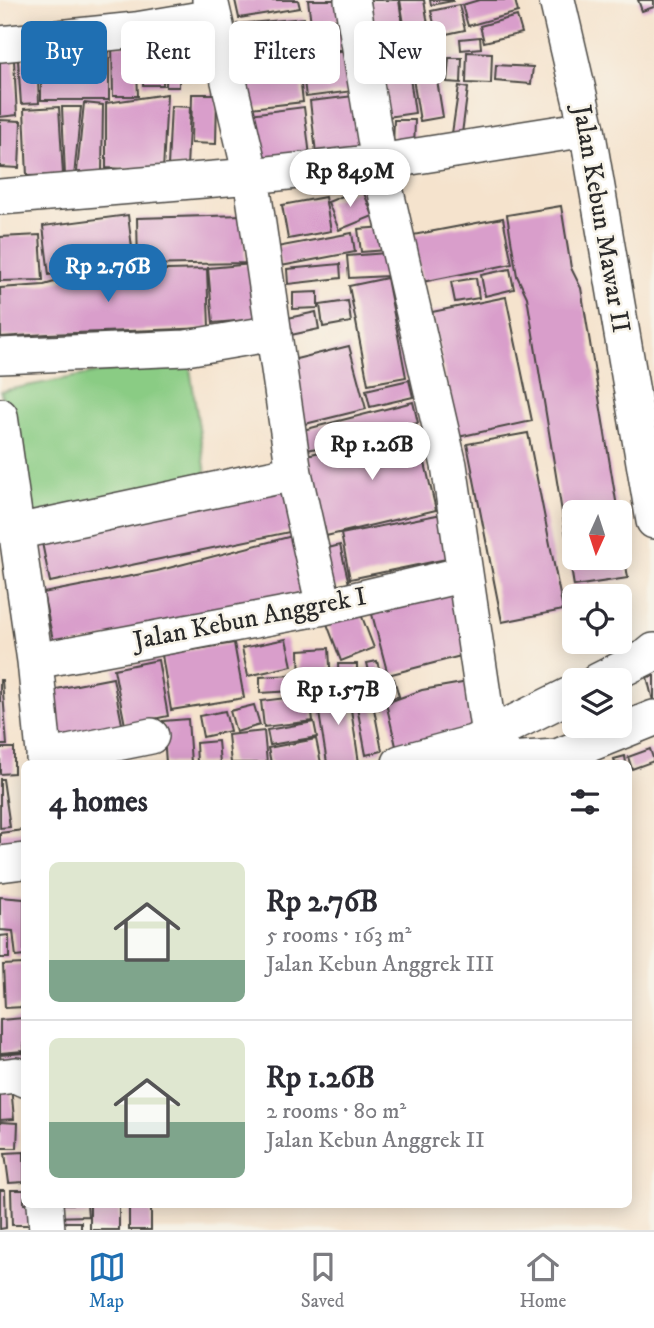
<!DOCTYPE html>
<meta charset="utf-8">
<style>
body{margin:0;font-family:"IM FELL DW Pica",serif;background:#f7f7f7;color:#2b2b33;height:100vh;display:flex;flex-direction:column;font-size:26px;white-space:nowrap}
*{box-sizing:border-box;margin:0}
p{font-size:23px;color:#7c7c81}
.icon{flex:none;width:38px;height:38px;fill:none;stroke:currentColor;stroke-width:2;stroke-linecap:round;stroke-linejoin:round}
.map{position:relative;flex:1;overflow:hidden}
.side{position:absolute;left:21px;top:760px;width:611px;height:448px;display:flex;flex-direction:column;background:#fff;border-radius:10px;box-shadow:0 4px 18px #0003}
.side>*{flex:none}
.banner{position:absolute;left:21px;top:21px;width:612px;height:63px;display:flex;gap:14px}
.needle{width:46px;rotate:183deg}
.buttons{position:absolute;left:562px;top:500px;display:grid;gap:14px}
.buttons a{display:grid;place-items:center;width:70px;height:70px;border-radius:10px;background:#fff;box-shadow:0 4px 18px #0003;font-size:35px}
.price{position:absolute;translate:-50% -60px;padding:0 16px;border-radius:24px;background:#fff;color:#222;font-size:23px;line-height:46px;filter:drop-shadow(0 2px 4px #0008)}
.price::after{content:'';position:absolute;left:50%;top:42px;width:21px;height:16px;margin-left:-10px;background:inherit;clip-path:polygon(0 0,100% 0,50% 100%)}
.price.on{background:#1f6fb2;color:#fff}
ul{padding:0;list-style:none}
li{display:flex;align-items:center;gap:21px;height:175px;padding:0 28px}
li+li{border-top:2px solid #e1e1e2}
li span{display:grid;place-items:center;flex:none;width:196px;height:140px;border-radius:10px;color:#555}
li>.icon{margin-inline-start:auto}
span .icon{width:84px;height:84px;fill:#fffc;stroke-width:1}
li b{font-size:30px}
h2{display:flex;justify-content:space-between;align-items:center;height:84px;padding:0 28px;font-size:30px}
.tag{padding:0 24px;border-radius:10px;background:#fff;box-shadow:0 4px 18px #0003;font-size:24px;line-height:63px}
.tag.on{background:#1f6fb2;color:#fff}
.dock{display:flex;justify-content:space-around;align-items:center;height:98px;border-top:2px solid #e1e1e2;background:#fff;font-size:19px;color:#7c7c81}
.dock a{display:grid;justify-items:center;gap:4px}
.dock .on{color:#1f6fb2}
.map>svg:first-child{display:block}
.green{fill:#8acc84;stroke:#5a7c58;stroke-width:2}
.building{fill:#d99ecb}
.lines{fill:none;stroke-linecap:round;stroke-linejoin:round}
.minor-casing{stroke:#494743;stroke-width:38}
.minor{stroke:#fff;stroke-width:35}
.labels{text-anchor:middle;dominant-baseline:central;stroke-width:5;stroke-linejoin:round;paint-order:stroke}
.street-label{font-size:26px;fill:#2b2b2b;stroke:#f7f3e8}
</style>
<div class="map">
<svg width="654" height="1230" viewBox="0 0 654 1230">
<rect width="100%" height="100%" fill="#f7f3e8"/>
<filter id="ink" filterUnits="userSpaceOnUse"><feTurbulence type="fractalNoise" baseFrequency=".0143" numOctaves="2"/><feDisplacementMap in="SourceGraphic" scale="14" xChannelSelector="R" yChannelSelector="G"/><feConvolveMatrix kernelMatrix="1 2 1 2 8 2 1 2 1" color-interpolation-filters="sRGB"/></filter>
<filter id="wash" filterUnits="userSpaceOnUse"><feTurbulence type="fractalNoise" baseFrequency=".00686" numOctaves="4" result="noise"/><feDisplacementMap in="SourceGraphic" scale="28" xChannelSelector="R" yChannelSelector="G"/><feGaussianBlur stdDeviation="1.57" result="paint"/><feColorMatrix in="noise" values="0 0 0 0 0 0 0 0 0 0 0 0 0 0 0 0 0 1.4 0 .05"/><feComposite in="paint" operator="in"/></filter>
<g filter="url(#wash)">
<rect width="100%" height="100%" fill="#f5e3cd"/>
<!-- green -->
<path class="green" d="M188 355 207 481 22 517 1 391Z"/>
<g id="blocks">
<!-- building -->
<path class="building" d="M235 0H298L300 8 239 18Z
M308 0H347L349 18 311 23Z
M370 0H399L415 113 387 117Z
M400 0H424L443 117 420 121Z
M430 0H453V1L431 5Z
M479 0H515L518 12 468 26 462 5Z
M638 0H654V7L642 11Z
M459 5 465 30 437 36 431 11Z
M517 16 522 33 484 42 480 26Z
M304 18 308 54 241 60 237 24Z
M354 23 356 49 310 52 308 26Z
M183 36 207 38 205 72 181 70Z
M480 37 481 48 461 50 460 39Z
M167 38 179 39V87H166Z
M144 41H164L163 85H143Z
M112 45H136L138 96H113Z
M41 46H109V100H41Z
M356 50 361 90 306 97 301 57Z
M467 52 492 53 491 84 466 83Z
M37 58 39 103 21 104 18 60Z
M298 58 303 102 242 109 237 65Z
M449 58H462L461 83 447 82Z
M0 60H14L17 115 0 117Z
M496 65 533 67 531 84 495 81Z
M459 86 468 88 461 141 451 140Z
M167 94 163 171 106 168V103Z
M192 94H217L216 144 191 143Z
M363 95 369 146 316 153 310 101Z
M84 103 103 105 102 174 77 172Z
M171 106 190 107 187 167 168 166Z
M59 107 63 175 27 176 24 109Z
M62 107H81L74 176 65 175Z
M304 107 310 156 248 163 242 115Z
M0 120 21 121 19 168 0 167Z
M394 120H415L414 149 393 148Z
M362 188 373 216 339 230 328 202Z
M325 197 331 231 288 239 282 205Z
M561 206 571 268 581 288 618 513H574V558H620V533H621L628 578 574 586 527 297 517 276 507 215Z
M128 215 134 264 49 275 43 226Z
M244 215 245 263 138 265 137 218Z
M503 218 512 264 422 282 413 235Z
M385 227 386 250 361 252 358 229Z
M352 233 355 252 281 266 277 247Z
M40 235 43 280 0 281V237Z
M387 253 389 276 349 278 347 256Z
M253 264 258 319 213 323 208 268Z
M340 264 341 278 288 284 287 269Z
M207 269 209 328 48 334 1 337 0 288 44 285 90 272Z
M510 269 514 289 485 296 481 275Z
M387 278 406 377 368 384 349 286Z
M476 278 479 298 455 302 451 282Z
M318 292V308L293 309V293Z
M506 297 532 421 458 437 432 312Z
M348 301 351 322 323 327 320 305Z
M316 312 319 329 277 338 274 321Z
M349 346 366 409 305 424 288 361Z
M409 380 413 397 370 407 366 390Z
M413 402 418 423 308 450 303 430Z
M417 429 436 510 326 536 307 455Z
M528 433 563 610 502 622 467 444Z
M289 482 299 530 50 582 40 533Z
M442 514 451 558 350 579 341 534Z
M300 534 315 590 55 649 43 593 157 571Z
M340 545 349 584 322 590 313 552Z
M460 591 476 652 388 675 372 614Z
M359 609 374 648 341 661 326 621Z
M286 639 292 666 248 676 242 648Z
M234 643 244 698 171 710 162 655Z
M329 648 331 684 300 686 299 650Z
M158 660 168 716 125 725 114 669Z
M377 661 381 677 371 679 367 663Z
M338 664H357V685H339Z
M292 675 293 691 260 693V677Z
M654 676V701H653L647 677Z
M113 678 123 729 51 744 41 692Z
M394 679 399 696 375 703 369 686Z
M0 680H2L7 745H0Z
M474 681 483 730 396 746 386 703 422 690Z
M348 689 359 763H327L316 694Z
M371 693 382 751 366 755 355 696Z
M310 695 313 721 264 727 261 701Z
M254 705 260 725 236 732 230 711Z
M225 711 230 731 203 737 199 716Z
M188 719 191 763H166L163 721Z
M314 722 317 737 270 745 267 730Z
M264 731 267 763H231L228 735Z
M316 739 321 763H271L268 748Z
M218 741 220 763H197L196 743Z
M0 748H14V773L0 774Z
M650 749 654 761 632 769 628 757Z
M625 756 626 763H615L614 759Z
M0 779H3L10 827 0 828Z
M24 830V855L0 857V833Z
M0 897 24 899V956L16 957 13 931 0 930Z
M9 935V958H0V936Z
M24 964V1007L5 1008 3 965Z
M24 1018V1051L0 1053V1020Z
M24 1053V1072L3 1075 0 1055Z
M11 1086 14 1119 0 1120V1087Z
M0 1122 18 1123 17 1148H0Z
M24 1152V1182L9 1183 5 1153Z
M0 1190H5L6 1228 0 1229Z
M11 1190H24V1204H43L44 1225H12Z
M51 1204H87L88 1216 51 1217Z
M90 1204H119V1230H90Z
M129 1204H151V1230H129Z
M59 1222H81V1230H59Z"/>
</g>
</g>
<g filter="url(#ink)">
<use href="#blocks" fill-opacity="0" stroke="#494743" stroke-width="2"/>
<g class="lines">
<defs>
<path id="minor" d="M210 0 251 176 294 473 324 607
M352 0 379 162 449 465 489 735
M557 0 587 129 654 521
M0 44 136 30 213 17
M0 197 251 176 379 162 587 129
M0 356 186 348 274 333
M0 416 35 661 45 763
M16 532 294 473
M35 661 324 607 465 574
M598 681 648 656 654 651
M473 743 485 755 507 760 557 757 654 718
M44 758 151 736
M400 763 473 743 574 693
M0 864 24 861
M0 1077 16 1075 24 1079
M45 1204 47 1230"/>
</defs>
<!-- minor casing -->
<use href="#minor" class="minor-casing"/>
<!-- minor -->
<use href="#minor" class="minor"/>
</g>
</g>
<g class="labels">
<!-- street labels -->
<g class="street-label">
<text transform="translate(601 219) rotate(80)">Jalan Kebun Mawar II</text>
<text transform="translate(250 619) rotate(-11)">Jalan Kebun Anggrek I</text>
</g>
</g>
</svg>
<div class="buttons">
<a><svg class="needle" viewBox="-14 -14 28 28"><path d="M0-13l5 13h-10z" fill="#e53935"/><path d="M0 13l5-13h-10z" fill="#7c7c81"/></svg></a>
<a><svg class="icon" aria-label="locate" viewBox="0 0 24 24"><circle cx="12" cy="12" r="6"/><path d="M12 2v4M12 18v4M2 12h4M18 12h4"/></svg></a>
<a><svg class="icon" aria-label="layers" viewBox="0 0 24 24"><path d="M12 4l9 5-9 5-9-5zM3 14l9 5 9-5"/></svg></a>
</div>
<b class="price" style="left:350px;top:209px">Rp 849M</b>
<b class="price on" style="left:108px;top:304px">Rp 2.76B</b>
<b class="price" style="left:372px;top:482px">Rp 1.26B</b>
<b class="price" style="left:338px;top:727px">Rp 1.57B</b>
<div class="banner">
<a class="tag on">Buy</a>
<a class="tag">Rent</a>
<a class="tag">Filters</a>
<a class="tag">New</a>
</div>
<section class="side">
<h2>4 homes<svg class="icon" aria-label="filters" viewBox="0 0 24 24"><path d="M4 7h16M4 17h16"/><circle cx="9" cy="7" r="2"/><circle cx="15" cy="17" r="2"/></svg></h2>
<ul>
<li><span style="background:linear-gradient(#dfe7d0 70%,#7fa58c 0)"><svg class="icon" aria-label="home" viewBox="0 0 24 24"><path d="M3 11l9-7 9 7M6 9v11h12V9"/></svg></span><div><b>Rp 2.76B</b><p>5 rooms · 163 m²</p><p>Jalan Kebun Anggrek III</p></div></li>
<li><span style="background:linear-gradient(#dfe7d0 60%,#7fa58c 0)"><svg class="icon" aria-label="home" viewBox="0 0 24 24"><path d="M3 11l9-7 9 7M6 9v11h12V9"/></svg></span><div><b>Rp 1.26B</b><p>2 rooms · 80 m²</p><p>Jalan Kebun Anggrek II</p></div></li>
</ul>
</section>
</div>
<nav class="dock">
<a class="on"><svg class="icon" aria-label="map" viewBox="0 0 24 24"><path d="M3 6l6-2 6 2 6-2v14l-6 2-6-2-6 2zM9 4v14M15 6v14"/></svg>Map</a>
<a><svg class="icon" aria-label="saved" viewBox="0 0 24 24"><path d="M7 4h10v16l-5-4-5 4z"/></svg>Saved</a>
<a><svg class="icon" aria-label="home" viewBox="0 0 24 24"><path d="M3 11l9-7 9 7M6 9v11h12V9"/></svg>Home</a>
</nav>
